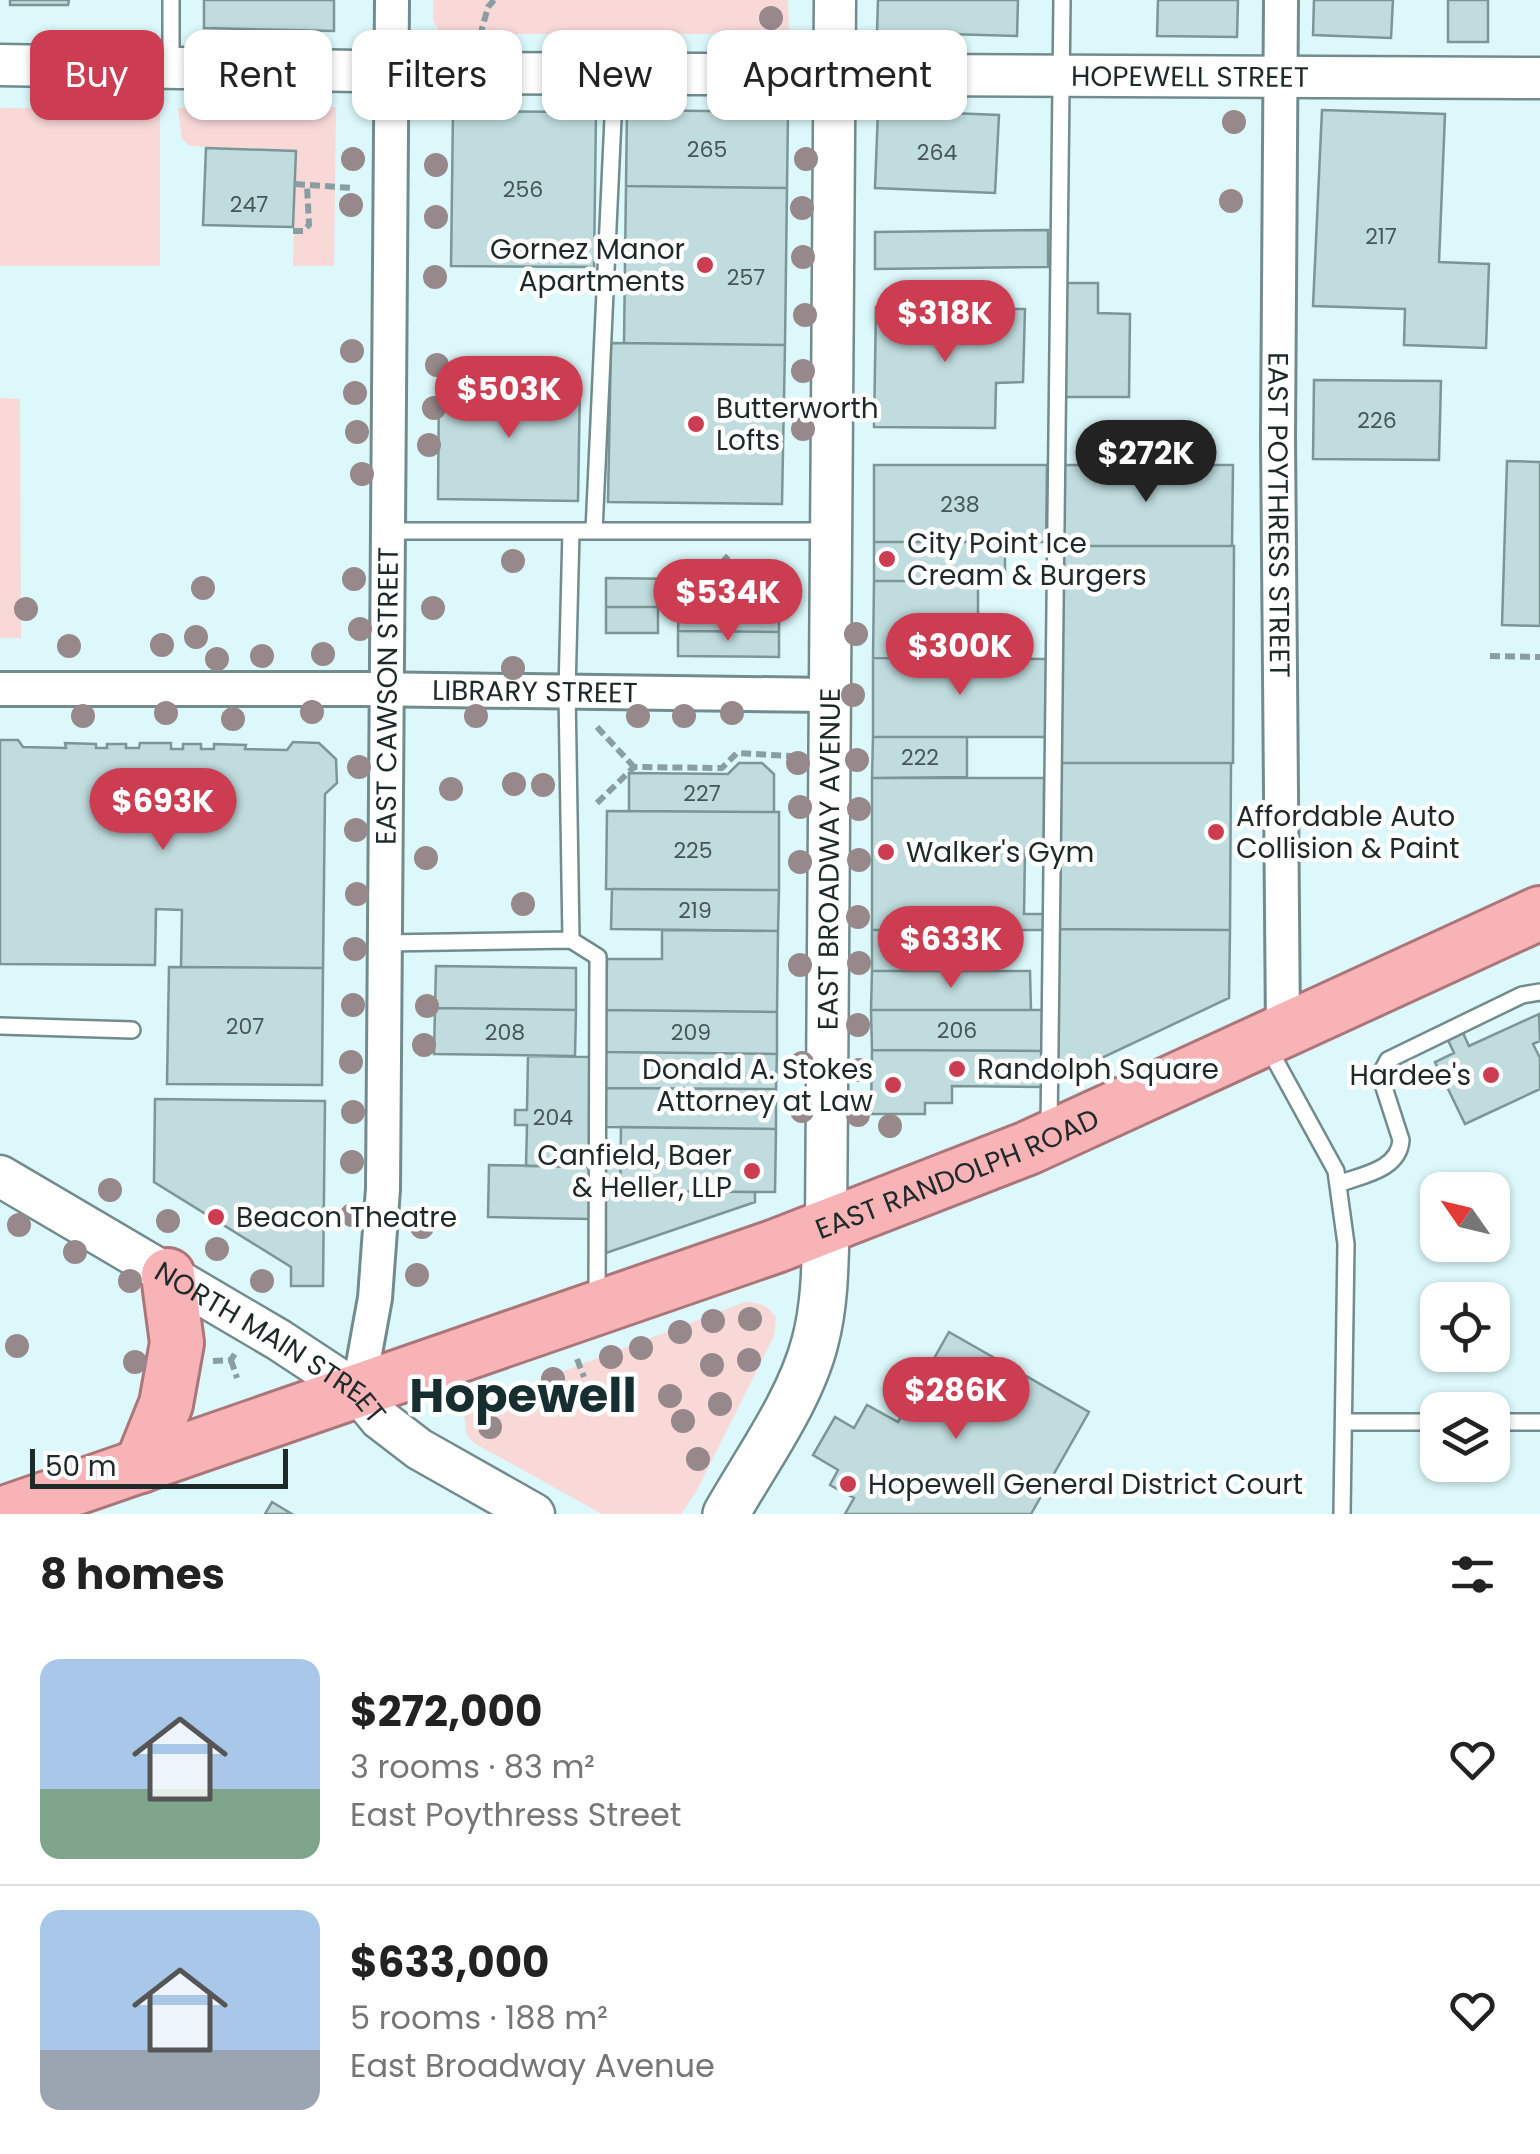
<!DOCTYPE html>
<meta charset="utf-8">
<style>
body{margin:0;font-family:Poppins,sans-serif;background:#f2f2f2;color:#222;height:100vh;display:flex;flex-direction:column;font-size:38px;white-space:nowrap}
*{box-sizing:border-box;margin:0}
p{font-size:32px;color:#767676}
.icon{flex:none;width:55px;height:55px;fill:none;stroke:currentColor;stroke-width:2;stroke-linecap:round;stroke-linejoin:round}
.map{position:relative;height:1514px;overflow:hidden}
.details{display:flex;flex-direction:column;background:#fff;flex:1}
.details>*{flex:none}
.top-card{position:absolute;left:30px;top:30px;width:1000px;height:90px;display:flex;gap:20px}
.needle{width:65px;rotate:304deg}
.tools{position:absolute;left:1420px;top:1172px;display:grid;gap:20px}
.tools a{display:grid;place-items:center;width:90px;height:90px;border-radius:20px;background:#fff;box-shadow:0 2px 8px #0004;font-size:50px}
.scale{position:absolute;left:30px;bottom:25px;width:258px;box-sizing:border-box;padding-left:10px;border:5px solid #1e292a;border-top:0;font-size:28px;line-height:35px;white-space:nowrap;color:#1e292a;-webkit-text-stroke:8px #fff;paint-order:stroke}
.price{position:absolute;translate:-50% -85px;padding:0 22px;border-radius:35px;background:#cd3d52;color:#fff;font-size:32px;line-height:65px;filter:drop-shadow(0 2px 5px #0008)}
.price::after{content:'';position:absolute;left:50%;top:60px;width:30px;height:22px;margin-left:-15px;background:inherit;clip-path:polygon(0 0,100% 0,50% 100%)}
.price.selected{background:#222;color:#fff}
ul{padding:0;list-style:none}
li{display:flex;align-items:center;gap:30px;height:250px;padding:0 40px}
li+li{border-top:2px solid #e0e0e0}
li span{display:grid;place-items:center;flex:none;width:280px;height:200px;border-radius:20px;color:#555}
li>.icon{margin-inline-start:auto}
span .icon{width:120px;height:120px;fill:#fffc;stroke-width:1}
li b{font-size:42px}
h2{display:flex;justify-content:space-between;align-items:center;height:120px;padding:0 40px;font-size:42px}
.chip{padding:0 35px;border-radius:20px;background:#fff;box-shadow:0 2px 8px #0004;font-size:35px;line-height:90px}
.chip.selected{background:#cd3d52;color:#fff}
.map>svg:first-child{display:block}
.green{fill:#f9d8d8}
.building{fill:#c0dcde;stroke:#7c9698;stroke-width:2.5}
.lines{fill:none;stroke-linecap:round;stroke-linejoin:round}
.service-casing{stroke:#728c8e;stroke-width:20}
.minor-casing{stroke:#728c8e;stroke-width:38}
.tertiary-casing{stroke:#728c8e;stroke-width:45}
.secondary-casing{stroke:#728c8e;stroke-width:50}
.trunk-casing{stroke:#ab7679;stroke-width:58}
.path{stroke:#899ea0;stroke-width:6;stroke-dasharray:10 5;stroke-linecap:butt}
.service{stroke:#fff;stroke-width:15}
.minor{stroke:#fff;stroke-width:32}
.tertiary{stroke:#fff;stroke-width:40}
.secondary{stroke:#fff;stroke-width:45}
.trunk{stroke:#f8b3b6;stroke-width:52}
.tree{fill:#96888b}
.poi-dot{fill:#cd3d52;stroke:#fff;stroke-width:4}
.labels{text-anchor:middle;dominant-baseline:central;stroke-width:9;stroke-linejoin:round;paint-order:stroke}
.number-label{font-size:22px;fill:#465657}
.street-label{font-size:28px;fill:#1e292a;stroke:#fff}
.poi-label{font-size:28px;fill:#1e292a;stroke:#fff;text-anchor:start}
.town-label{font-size:48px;font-weight:bold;fill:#172e30;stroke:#fff}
</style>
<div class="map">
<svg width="1540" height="1514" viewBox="0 0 1540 1514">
<rect width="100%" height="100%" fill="#dcf8fa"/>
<!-- green -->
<path class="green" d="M433 0H788L789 34H446L438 31 433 19Z
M160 107V266H0V108Z
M336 107 334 266H293L296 151 190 146 182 139 178 108Z
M0 398 20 399 21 638H0Z
M745 1302C760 1303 767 1305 776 1317L774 1336 696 1492 681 1514H602L474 1443 467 1435 464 1414 469 1407Z"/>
<!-- building -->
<path class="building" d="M10 0H69L68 5H10Z
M204 0H334V31L204 28Z
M878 0H1018L1017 36 877 32Z
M1158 0H1238L1237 37 1157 36Z
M1314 0H1393L1391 38 1313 35Z
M1448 0H1488V42H1448Z
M627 110 788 112 787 188 626 186Z
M878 110 999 115 995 193 875 188Z
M1322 110 1445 114 1439 262 1489 264 1486 348 1404 345 1405 309 1313 306Z
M453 111 596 112 594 267 451 266Z
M206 148 296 151 293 227 203 225Z
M626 186 787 188 785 345 624 343Z
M1048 230V267L875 269V232Z
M1065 283H1098V313L1130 314 1129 397H1064Z
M876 307 1025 309 1023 382 996 383 995 428 874 427Z
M611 343 785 345 782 504 608 502Z
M1314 380 1441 381 1439 460 1313 459Z
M439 381 580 383 578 501 438 499Z
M1507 461 1540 462V626L1502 625Z
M874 465H1047L1046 542H874Z
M1061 465H1233L1232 546H1060Z
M874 542H1005V581H874Z
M1060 546H1234L1233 763H1059Z
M606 578 679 579V607H606Z
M679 579 780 580 779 607 679 606Z
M874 581H978V659L873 658Z
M606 607H658V633H606Z
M679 607H779V632L678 631Z
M678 631 779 632V657L678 656Z
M873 658 1047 659V737H873Z
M873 737H967V777L872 778Z
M0 740H18L23 747 66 748 65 743 96 744V748H107V744H126V748H139L140 743H171V749H183V744H201V749H214V744L246 745 245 749 287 750 293 742 319 743 336 759 337 783 325 794 323 968 181 967 182 910 156 909 155 965 0 964Z
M739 763H762L774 774V812L629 811V773L728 774Z
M1059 763H1231L1230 930 1058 929Z
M872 778H1044V851H1025L1024 914H1045V930H872Z
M607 811 779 812V890L606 889Z
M612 889 779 890 778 931 611 929Z
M1058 929 1230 930 1229 998 1057 1079Z
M662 930 778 931 777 1012 606 1010 607 959H662Z
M872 930H997V971H872Z
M436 966 576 968V1010L435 1008Z
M169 967 323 968 322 1085 167 1084Z
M872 971H1030L1031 1010H871Z
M435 1008 576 1010 575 1056 434 1054Z
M606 1010 777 1012V1054L605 1052Z
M871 1010H1044L1042 1051 872 1050Z
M1539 1014 1540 1041 1533 1044 1540 1058V1089L1465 1124 1435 1062 1454 1053 1448 1040 1463 1033 1469 1046Z
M872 1050 1042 1051V1087L952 1086V1103H925V1114H871Z
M605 1052 777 1054 776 1089 605 1088Z
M528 1056 593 1057 591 1167 526 1166 527 1125H515V1110H527Z
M605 1088 776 1089V1129L604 1127Z
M155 1099 325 1101 323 1286H291V1267L154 1182Z
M621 1127 776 1129 775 1192 620 1191Z
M621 1155 620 1191 755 1192V1202L606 1253 605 1156Z
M489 1165 591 1167 590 1219 488 1217Z
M949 1332 1089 1412 1031 1514H845L854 1498 830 1485 838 1470 813 1455 835 1417 854 1428 867 1405 898 1422Z
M272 1502 292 1514H265Z"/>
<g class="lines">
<defs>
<path id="service" d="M171 66V0
M390 531H831
M594 531 615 75
M571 940 598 957 597 1301
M385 943 571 940 567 691 571 531
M0 1026 132 1030
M1268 1047 1336 1171 1346 1244 1342 1514
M1049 1129 1062 0
M1338 1184C1362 1175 1399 1170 1401 1140L1380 1075 1388 1060 1522 995 1540 992
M1345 1422H1438
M1492 1422H1540"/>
<g id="minor">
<path id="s1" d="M1281 0 1278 437 1283 1030"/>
<path id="s2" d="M0 689H364L830 695"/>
<path id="s3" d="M358 1392 375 1298 383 1189 392 0"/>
</g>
<g id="tertiary">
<path id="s4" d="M0 65 475 73 1540 78"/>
<path id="s5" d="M0 1176 279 1340 358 1392 380 1419 419 1449 534 1514"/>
<path id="s6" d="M826 1227 835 0"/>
</g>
<path id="secondary" d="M726 1514C756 1461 800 1401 815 1342 825 1304 825 1266 826 1227"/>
<g id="trunk">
<path d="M141 1466 166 1404 177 1343 168 1275"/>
<path id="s7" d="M1 1514 776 1246 1028 1148 1540 913"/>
</g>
</defs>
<!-- service casing -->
<use href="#service" class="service-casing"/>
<!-- minor casing -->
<use href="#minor" class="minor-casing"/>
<!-- tertiary casing -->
<use href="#tertiary" class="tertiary-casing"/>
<!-- secondary casing -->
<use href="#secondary" class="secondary-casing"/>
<!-- trunk casing -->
<use href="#trunk" class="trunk-casing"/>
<!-- path -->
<path class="path" d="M480 36 488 7 494 0
M295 184 352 188
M293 231H303L309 225 307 185
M711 574 731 553
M1490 656 1540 657
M597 727 634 767
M597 803 634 767 722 768 737 753 791 756
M577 1359 584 1377
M231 1360 237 1378
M213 1361 231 1360 236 1352"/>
<!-- service -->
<use href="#service" class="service"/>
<!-- minor -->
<use href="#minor" class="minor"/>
<!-- tertiary -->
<use href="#tertiary" class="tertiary"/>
<!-- secondary -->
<use href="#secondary" class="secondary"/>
<!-- trunk -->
<use href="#trunk" class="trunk"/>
</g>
<!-- trees -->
<g class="tree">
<circle cx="771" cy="18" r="12"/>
<circle cx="1234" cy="122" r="12"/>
<circle cx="353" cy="159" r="12"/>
<circle cx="806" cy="159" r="12"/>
<circle cx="436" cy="165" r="12"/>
<circle cx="1231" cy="201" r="12"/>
<circle cx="351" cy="205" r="12"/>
<circle cx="802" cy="208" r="12"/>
<circle cx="436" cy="217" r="12"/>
<circle cx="803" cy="257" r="12"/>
<circle cx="435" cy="277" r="12"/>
<circle cx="805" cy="315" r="12"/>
<circle cx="352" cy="351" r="12"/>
<circle cx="437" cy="365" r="12"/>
<circle cx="803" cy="371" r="12"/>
<circle cx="355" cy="393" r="12"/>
<circle cx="434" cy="408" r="12"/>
<circle cx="803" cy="429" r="12"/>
<circle cx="357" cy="432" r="12"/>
<circle cx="429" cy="445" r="12"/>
<circle cx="362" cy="474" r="12"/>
<circle cx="513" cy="561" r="12"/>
<circle cx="354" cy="579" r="12"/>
<circle cx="203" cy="588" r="12"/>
<circle cx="433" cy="608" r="12"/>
<circle cx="26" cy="609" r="12"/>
<circle cx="360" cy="629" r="12"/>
<circle cx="856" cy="634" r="12"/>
<circle cx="196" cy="637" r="12"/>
<circle cx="162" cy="645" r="12"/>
<circle cx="69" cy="646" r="12"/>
<circle cx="323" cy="654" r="12"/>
<circle cx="262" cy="656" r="12"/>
<circle cx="217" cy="659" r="12"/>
<circle cx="513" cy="668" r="12"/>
<circle cx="853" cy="695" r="12"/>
<circle cx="312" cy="712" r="12"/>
<circle cx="166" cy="713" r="12"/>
<circle cx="732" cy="713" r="12"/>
<circle cx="83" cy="716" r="12"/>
<circle cx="476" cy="716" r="12"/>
<circle cx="638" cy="716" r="12"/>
<circle cx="684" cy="716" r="12"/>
<circle cx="233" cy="719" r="12"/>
<circle cx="857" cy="760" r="12"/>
<circle cx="798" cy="763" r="12"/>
<circle cx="359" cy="767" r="12"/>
<circle cx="514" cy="784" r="12"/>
<circle cx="543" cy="785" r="12"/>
<circle cx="451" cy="789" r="12"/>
<circle cx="800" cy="807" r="12"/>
<circle cx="859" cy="809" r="12"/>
<circle cx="356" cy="830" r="12"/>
<circle cx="426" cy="858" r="12"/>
<circle cx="859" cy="860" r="12"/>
<circle cx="800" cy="862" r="12"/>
<circle cx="357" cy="894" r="12"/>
<circle cx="523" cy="904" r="12"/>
<circle cx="858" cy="917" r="12"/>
<circle cx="355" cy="949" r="12"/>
<circle cx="859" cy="963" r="12"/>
<circle cx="800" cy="965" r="12"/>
<circle cx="353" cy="1005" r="12"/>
<circle cx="427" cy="1006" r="12"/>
<circle cx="858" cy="1025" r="12"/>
<circle cx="424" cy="1045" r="12"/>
<circle cx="351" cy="1062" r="12"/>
<circle cx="802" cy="1063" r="12"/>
<circle cx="859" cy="1070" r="12"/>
<circle cx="802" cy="1111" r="12"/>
<circle cx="353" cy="1112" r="12"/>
<circle cx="858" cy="1115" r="12"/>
<circle cx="890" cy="1126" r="12"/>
<circle cx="352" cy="1162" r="12"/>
<circle cx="110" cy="1190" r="12"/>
<circle cx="352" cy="1215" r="12"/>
<circle cx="168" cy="1221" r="12"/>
<circle cx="19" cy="1225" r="12"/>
<circle cx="422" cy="1227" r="12"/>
<circle cx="217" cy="1249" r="12"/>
<circle cx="75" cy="1252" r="12"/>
<circle cx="417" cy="1275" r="12"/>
<circle cx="130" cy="1281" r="12"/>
<circle cx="262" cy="1281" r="12"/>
<circle cx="750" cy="1319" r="12"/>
<circle cx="713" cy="1321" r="12"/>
<circle cx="680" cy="1332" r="12"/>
<circle cx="17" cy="1346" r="12"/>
<circle cx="641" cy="1348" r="12"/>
<circle cx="611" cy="1357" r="12"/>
<circle cx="749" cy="1360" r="12"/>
<circle cx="135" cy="1362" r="12"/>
<circle cx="712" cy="1365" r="12"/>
<circle cx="553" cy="1379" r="12"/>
<circle cx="670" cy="1396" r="12"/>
<circle cx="720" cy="1404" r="12"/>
<circle cx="683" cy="1421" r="12"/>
<circle cx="490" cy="1427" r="12"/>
<circle cx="698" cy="1459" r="12"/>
</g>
<!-- markers -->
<g class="poi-dot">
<circle cx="705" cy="265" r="10"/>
<circle cx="696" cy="424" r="10"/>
<circle cx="887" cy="559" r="10"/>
<circle cx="1216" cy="832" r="10"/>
<circle cx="886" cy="852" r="10"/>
<circle cx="957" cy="1069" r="10"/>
<circle cx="1491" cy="1075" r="10"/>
<circle cx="893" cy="1085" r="10"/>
<circle cx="752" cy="1171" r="10"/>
<circle cx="216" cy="1217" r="10"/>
<circle cx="848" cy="1484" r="10"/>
</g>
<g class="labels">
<!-- number labels -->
<g class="number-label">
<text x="707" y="149">265</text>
<text x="937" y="152">264</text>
<text x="523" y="189">256</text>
<text x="249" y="204">247</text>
<text x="1381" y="236">217</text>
<text x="746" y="277">257</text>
<text x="1377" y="420">226</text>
<text x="960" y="504">238</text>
<text x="920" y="757">222</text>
<text x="702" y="793">227</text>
<text x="693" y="850">225</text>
<text x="695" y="910">219</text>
<text x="245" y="1026">207</text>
<text x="957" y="1030">206</text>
<text x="505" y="1032">208</text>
<text x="691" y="1032">209</text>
<text x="553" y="1117">204</text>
</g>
<!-- street labels -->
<g class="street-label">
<text stroke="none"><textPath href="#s4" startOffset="1190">HOPEWELL STREET</textPath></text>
<text stroke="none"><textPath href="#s1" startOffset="515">EAST POYTHRESS STREET</textPath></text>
<text stroke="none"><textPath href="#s2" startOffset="535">LIBRARY STREET</textPath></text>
<text stroke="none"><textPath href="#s3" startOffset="698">EAST CAWSON STREET</textPath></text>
<text stroke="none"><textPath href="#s6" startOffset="368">EAST BROADWAY AVENUE</textPath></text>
<text stroke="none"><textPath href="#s7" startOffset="1015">EAST RANDOLPH ROAD</textPath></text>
<text stroke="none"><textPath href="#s5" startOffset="318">NORTH MAIN STREET</textPath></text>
</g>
<!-- poi labels -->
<g class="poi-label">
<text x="685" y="249" text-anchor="end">Gornez Manor<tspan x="685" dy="32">Apartments</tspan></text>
<text x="716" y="408">Butterworth<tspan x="716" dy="32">Lofts</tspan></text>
<text x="907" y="543">City Point Ice<tspan x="907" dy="32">Cream &amp; Burgers</tspan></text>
<text x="1236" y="816">Affordable Auto<tspan x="1236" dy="32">Collision &amp; Paint</tspan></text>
<text x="906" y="852">Walker's Gym</text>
<text x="873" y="1069" text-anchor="end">Donald A. Stokes<tspan x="873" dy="32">Attorney at Law</tspan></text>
<text x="977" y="1069">Randolph Square</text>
<text x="1471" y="1075" text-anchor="end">Hardee's</text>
<text x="732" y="1155" text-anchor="end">Canfield, Baer<tspan x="732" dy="32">&amp; Heller, LLP</tspan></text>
<text x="236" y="1217">Beacon Theatre</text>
<text x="868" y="1484">Hopewell General District Court</text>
</g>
<!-- town labels -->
<g class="town-label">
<text x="523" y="1395">Hopewell</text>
</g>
</g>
</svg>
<div class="tools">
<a><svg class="needle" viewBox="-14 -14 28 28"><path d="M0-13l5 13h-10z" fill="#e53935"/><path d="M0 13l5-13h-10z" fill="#767676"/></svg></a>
<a><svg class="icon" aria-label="locate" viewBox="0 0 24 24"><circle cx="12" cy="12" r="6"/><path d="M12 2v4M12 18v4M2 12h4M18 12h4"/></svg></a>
<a><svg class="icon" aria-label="layers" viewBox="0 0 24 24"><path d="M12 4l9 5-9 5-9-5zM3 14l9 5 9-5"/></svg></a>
</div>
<div class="scale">50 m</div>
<b class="price" style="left:945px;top:365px">$318K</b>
<b class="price" style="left:509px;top:441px">$503K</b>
<b class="price selected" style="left:1146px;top:505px">$272K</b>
<b class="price" style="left:728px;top:644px">$534K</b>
<b class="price" style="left:960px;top:698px">$300K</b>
<b class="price" style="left:163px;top:853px">$693K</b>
<b class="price" style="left:951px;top:991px">$633K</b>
<b class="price" style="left:956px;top:1442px">$286K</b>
<div class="top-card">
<a class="chip selected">Buy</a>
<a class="chip">Rent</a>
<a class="chip">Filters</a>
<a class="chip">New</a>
<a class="chip">Apartment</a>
</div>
</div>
<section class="details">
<h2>8 homes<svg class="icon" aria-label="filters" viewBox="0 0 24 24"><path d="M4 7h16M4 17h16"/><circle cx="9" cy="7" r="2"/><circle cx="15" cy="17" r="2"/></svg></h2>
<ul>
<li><span style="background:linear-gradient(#a9c7e8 65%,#7fa58c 0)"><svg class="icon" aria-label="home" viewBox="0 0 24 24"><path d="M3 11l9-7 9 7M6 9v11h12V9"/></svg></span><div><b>$272,000</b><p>3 rooms · 83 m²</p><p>East Poythress Street</p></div><svg class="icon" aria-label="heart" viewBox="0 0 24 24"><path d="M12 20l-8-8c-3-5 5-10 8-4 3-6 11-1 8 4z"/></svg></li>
<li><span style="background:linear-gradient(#a9c7e8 70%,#9aa5b1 0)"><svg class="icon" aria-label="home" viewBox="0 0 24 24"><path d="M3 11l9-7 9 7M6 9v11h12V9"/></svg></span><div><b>$633,000</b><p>5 rooms · 188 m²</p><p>East Broadway Avenue</p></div><svg class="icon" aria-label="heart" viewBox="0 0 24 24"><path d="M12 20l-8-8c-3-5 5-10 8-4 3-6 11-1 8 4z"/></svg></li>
</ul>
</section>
